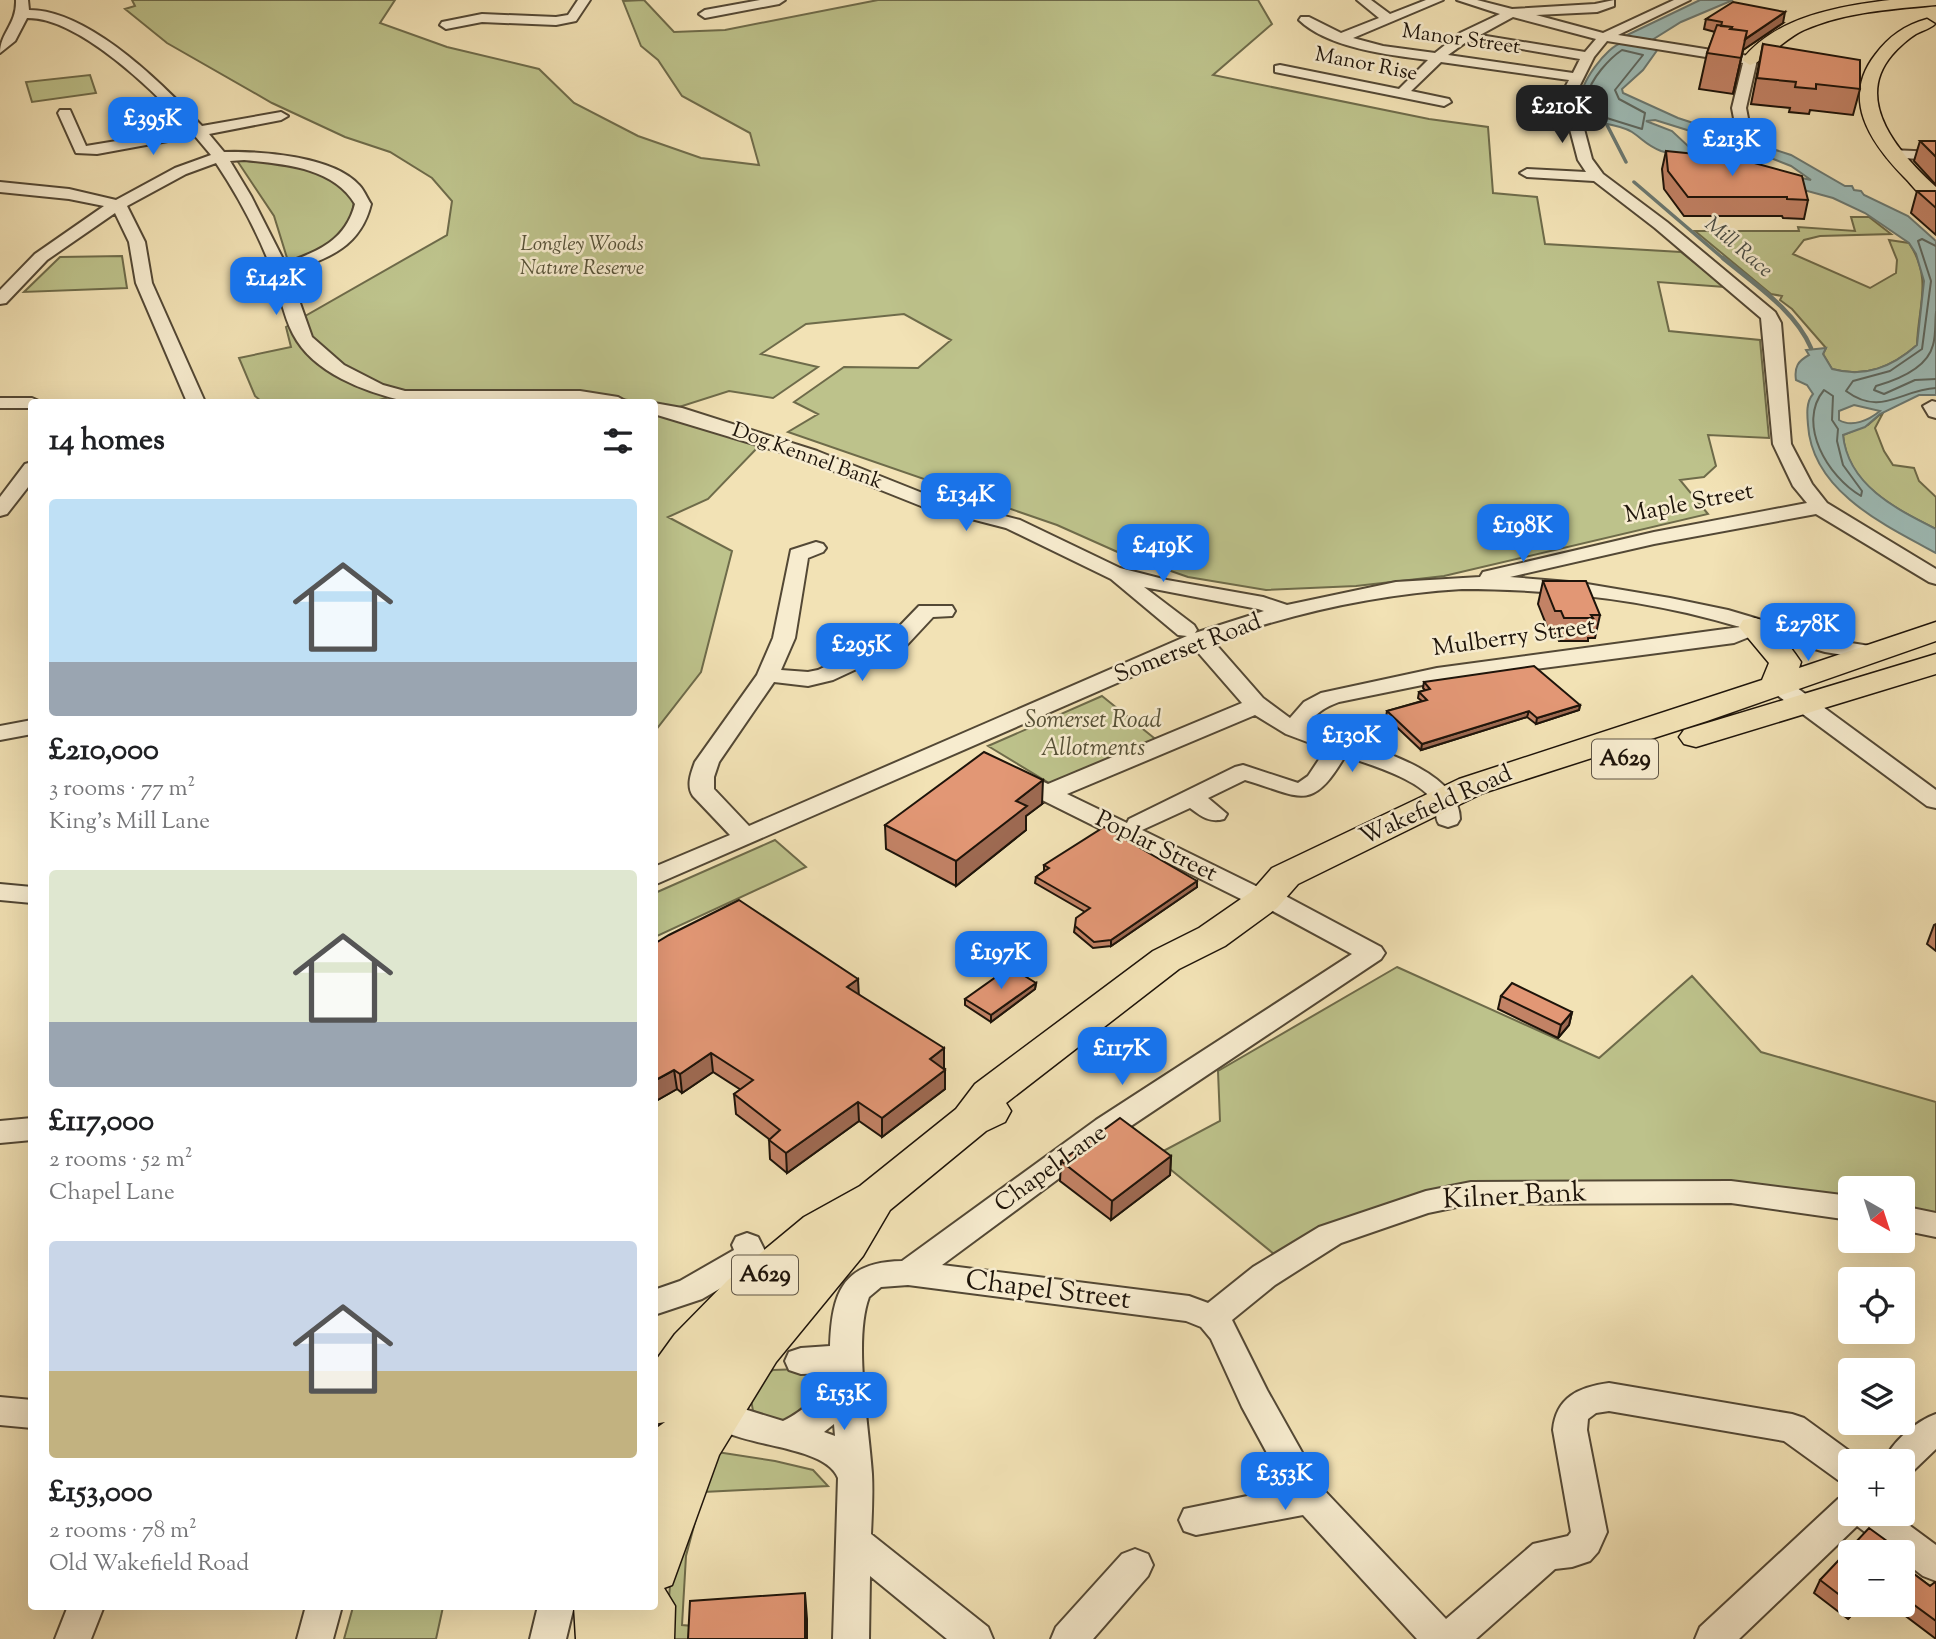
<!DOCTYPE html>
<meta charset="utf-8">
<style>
body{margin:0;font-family:"Sorts Mill Goudy",serif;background:#f2f2f2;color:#202124;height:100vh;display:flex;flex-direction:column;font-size:26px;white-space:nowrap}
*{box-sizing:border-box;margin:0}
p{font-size:23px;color:#757577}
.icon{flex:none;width:38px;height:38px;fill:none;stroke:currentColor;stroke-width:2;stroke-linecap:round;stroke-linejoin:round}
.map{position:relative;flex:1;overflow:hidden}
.details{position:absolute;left:28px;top:399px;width:630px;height:1211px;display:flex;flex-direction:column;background:#fff;border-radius:7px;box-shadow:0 7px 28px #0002}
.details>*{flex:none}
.needle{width:46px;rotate:141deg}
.fabs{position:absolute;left:1838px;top:1176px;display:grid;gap:14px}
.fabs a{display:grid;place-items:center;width:77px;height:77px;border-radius:7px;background:#fff;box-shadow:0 7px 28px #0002;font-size:35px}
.price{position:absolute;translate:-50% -60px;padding:0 16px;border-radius:14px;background:#1a73e8;color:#fff;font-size:23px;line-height:46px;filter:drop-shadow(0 2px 4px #0008)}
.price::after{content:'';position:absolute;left:50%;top:42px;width:21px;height:16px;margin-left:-10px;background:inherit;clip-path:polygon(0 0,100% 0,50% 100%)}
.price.on{background:#222;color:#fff}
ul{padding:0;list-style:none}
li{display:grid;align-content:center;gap:14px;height:371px;padding:0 21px}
li span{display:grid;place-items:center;height:217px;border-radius:7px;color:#555}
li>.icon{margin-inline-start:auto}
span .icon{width:126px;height:126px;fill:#fffc;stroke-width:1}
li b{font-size:30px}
h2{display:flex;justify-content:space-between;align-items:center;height:84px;padding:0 21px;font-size:30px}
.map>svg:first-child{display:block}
.green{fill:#bdc28b;stroke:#6e6b4a;stroke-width:2}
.water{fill:#9ebcb7;stroke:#6b7972;stroke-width:2;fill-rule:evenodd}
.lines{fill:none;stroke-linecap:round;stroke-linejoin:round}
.shore{stroke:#5e6860;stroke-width:2}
.stream-far1{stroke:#6b7972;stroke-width:3.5}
.stream{stroke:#6b7972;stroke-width:4.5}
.minor-casing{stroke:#534835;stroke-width:4}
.major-casing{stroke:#1e140a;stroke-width:3}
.highway-casing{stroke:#1e140a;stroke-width:3}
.minor{fill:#f7eccf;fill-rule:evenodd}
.major{fill:#f2e2b5;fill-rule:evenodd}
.highway{fill:#f2e2b5;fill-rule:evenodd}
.wall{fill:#c28265;stroke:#1e140a;stroke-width:2}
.shaded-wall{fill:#9e6a52;stroke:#1e140a;stroke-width:2}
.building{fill:#e29775;stroke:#1e140a;stroke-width:2}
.labels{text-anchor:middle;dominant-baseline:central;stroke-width:5;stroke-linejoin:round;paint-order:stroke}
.far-street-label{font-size:21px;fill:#1e140a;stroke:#f7eccf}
.far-park-label{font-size:21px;font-style:italic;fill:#565137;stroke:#f7eccf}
.far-water-label{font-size:21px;font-style:italic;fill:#4b4f47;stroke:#f7eccf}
.shield{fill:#f7eccf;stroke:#5f5545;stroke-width:2}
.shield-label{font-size:23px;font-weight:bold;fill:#1e140a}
.street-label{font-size:24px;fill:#1e140a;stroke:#f7eccf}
.park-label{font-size:24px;font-style:italic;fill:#565137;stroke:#f7eccf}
.near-street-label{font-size:28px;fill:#1e140a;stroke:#f7eccf}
</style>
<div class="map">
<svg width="1936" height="1639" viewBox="0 0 1936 1639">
<rect width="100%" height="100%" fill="#f2e2b5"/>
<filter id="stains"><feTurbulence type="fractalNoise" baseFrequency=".00286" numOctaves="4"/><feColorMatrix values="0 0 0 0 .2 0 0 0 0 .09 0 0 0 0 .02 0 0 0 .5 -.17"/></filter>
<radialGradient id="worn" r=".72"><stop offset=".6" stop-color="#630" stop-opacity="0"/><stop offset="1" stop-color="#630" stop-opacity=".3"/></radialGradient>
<!-- green -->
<path class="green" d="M132 0H395L380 23 447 47 539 69 574 103 638 136 701 158 759 165 750 133 682 96 658 60 641 46 623 1 644 0 674 32 725 30 878 0H1258L1272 24 1213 75 1429 119 1488 127 1493 193 1537 197 1545 244 1681 252 1725 287 1658 282 1669 331 1760 340 1769 438 1708 435 1716 466 1704 477 1680 480 1708 514 1444 576 1356 586 1266 590 1188 577 1122 554 1057 525 788 432 818 414 794 402 844 367 918 368 951 340 904 314 806 324 761 354 818 367 773 398 729 391 676 408 574 391 404 393 372 402H262L255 396 239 358 291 347 286 327 447 235 452 201 432 178 390 152 345 137 272 103 167 43 125 9 135 6Z
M90 75 96 93 32 102 26 82Z
M236 159C265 161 311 163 336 179 343 184 349 194 354 201 353 207 352 217 349 223 338 245 310 258 288 261L274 216Z
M1851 217H1869L1891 234 1820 236 1804 240 1793 254 1870 288 1896 273 1897 260 1889 240 1909 243C1933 279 1918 306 1917 345 1892 367 1865 378 1832 369L1823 354 1826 348 1792 309 1780 300 1782 296 1771 294 1695 231H1799L1798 227 1855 231Z
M122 256 127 288 24 292 60 257Z
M1884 411 1875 428 1884 451 1893 465 1914 468 1919 481 1936 497V529C1896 509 1847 485 1843 435L1868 425Z
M655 412 761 444 708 499 668 517 732 551 701 672 655 731Z
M1102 696 1159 742 1054 786 988 746Z
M775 840 806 867 655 937V893Z
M1397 967 1599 1058 1692 976 1761 1052 1936 1102V1216L1902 1210V1188H1850V1201L1731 1181 1488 1182 1331 1224 1274 1254 1154 1156 1220 1121 1218 1071Z
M801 1369 824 1386 817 1407 786 1423 753 1411 749 1388 773 1370Z
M717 1452 775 1461 813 1470 828 1486 703 1492 686 1556 682 1625 693 1626V1639H666L672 1558Z
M353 1607V1606L443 1607 436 1639H344Z"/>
<!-- water -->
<path class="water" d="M1700 0H1733L1681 22 1652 40 1625 36Z
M1622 43 1658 49 1643 70 1622 89 1623 93 1678 118 1791 155 1845 186H1852L1854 190 1861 191 1864 195 1908 216 1936 241V395H1919L1880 414 1865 427 1843 435C1848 485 1896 509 1936 529V553C1884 525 1812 491 1808 425 1807 414 1806 402 1813 394L1807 385 1796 380C1794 367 1798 361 1809 355L1806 350 1826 348 1823 354 1832 369C1865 378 1892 367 1917 345L1924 281 1916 254 1909 243 1865 213 1833 198 1661 151C1646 145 1644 140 1632 132 1621 125 1604 124 1592 121 1589 115 1583 108 1581 101 1577 86 1608 45 1622 43ZM1655 120 1748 149 1791 166 1811 180 1723 161 1690 148 1672 131 1646 121ZM1854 405 1880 411C1869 420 1852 428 1839 420V411Z"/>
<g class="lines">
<!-- shore -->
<path class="shore" d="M1622 50 1643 55 1615 90 1619 99 1645 113 1642 129 1597 115C1593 109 1587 102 1588 95 1590 79 1610 58 1622 50Z
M1936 246 1922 239 1918 241 1931 281 1922 349 1890 371 1853 381 1846 391C1881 417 1900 390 1936 388
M1936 312C1935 323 1936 335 1933 345 1927 369 1897 380 1876 386L1874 390 1884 394 1915 380 1936 379
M1824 390 1833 396 1832 420 1838 429 1837 441 1843 465 1862 491 1861 496C1828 477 1796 424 1824 390Z"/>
<!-- stream-far1 -->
<path class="stream-far1" d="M1607 125 1626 162
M1634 182 1725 260"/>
<!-- stream -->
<path class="stream" d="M1723 258C1754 284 1795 310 1811 348"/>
<defs>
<path id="minor" d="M16 0H28L29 10C89 10 163 84 202 126L281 112 288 116 281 120 209 134 224 152C260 151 333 156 359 185 364 190 367 198 371 204 360 248 328 258 289 272L312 337 344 365 383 385 405 391H580L618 397 627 402 405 401C365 392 313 373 293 334 283 315 280 293 273 273 259 235 238 196 216 163L186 174 127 206 145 242 152 283 205 402H187L136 283 129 242 115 213 47 260 6 303 0 304V290L35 254 104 206 69 199 0 192V182L69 189 116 200 175 168 211 155 195 136 97 154 76 153 58 113 60 110H70L86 146 189 129C155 92 79 17 27 18L15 41 0 53C0 33 17 24 16 0ZM244 160C283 164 333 167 355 204 346 240 318 252 285 263L251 196 230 161Z
M578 0H590L576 21 556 25 482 22 446 29 440 25 442 22 482 14 556 17 568 15Z
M760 0H785L779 4 705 18 699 14 705 10Z
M1357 0H1371L1390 14 1426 0H1443L1353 38 1383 46 1435 53 1460 33 1500 14 1457 0H1477L1512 9 1595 4 1614 0V6L1597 12 1536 15 1603 33 1674 0H1690L1618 35 1755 57 1757 60 1746 108 1751 134 1744 138 1737 134 1732 108 1743 63 1607 41 1594 57 1575 95 1592 159 1603 174 1667 222 1775 312 1781 323 1791 444 1812 484 1827 503 1936 569V584L1929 582 1816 514 1654 544 1510 577 1581 583 1670 598 1728 610 1826 639 1876 647 1879 652 1876 657 1868 659 1825 652 1759 633 1734 643 1437 682 1339 702C1326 707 1313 713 1310 727 1352 744 1459 764 1460 819L1457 824 1448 827 1439 824C1434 817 1438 810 1434 803 1423 780 1368 764 1345 756 1311 814 1300 796 1245 780L1208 798 1227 814 1224 819C1209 823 1201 816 1190 808L1142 830 1264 890 1276 891 1381 947 1385 953 1381 959 1116 1136 942 1265 1189 1296 1208 1303 1253 1267 1319 1227 1426 1191 1471 1182 1731 1181 1850 1196V1220L1731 1203 1471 1204 1428 1213 1341 1243 1275 1285 1232 1320 1267 1390 1322 1488 1446 1619 1533 1544 1568 1536 1571 1532 1553 1430C1556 1397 1579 1387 1609 1383L1792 1414 1804 1418 1863 1461H1850V1485L1838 1480 1784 1441 1609 1411 1596 1413 1588 1419 1587 1430 1607 1532 1598 1552 1590 1561 1572 1567 1555 1569 1476 1639H1417L1303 1515 1196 1535 1184 1531 1179 1520 1184 1509 1286 1488 1242 1407 1211 1339 1201 1327 1186 1321 908 1285 881 1287 869 1297C853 1340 869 1426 872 1474 873 1494 872 1514 871 1534L988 1627 993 1639H947L870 1576 869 1639H833L838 1478C822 1439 716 1451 694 1408L699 1398C711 1394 719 1394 728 1404L783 1421C806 1410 818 1396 830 1373L801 1374 789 1370 785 1361 789 1352 801 1348 830 1346C832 1293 842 1262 902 1261L1096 1120 1352 954 1267 908 1255 906 1006 782 1002 777 1006 772H1022L1048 784 1242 703 1195 649 654 885V867L730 835 693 796C686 786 691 773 695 762L757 675 773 638 791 550 816 542 823 544 826 548 823 552 808 558 795 638 781 670 808 672 818 670 890 636 919 606H952L955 611 952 616 933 617 906 646 833 680 808 686 774 682 719 762 714 777V789L749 826 1187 636 1178 635 1111 579 1006 528 921 506 803 459 654 414V403L682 408 817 451 935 498 1020 520 1120 568 1167 580 1263 597 1287 605 1396 582 1480 577 1483 572 1654 532 1807 503 1793 486 1773 444 1761 318 1655 228 1594 181 1527 177 1520 173 1527 169 1586 172 1578 160 1561 95 1569 80 1441 62 1411 91 1449 99 1451 102 1444 106 1275 72V66L1280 65 1399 89 1428 60C1389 55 1328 48 1299 20L1301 17H1309L1341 33 1379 18ZM1513 17 1596 39 1585 52 1480 35ZM1469 40 1580 59 1573 73 1448 55ZM1144 587 1258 609 1264 611 1195 633 1197 630 1194 625ZM1462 589C1555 589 1651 600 1740 627L1437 668 1321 693 1304 702 1290 718 1263 698 1213 641C1294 613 1376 594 1462 589ZM1255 715 1286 734 1326 749 1308 776 1298 783 1243 765 1235 767 1129 819 1127 823 1067 794ZM834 1424 835 1436 824 1432Z
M1892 150 1936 152V160L1887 157 1885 154Z
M0 398H32L41 402H32V408H0Z
M1932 401 1936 402V418L1929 416 1923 406Z
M32 462V482L7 514 0 516V497L25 464Z
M1777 677 1785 679 1936 790V808L1927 806 1769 689 1766 684 1769 679Z
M32 720V734L0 740V726Z
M0 884 32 887V903L0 900Z
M32 1118V1140L0 1143V1121Z
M1902 1206 1936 1213V1237L1902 1230Z
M747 1233 758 1237 765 1251 759 1266 702 1299 654 1315V1290L680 1281 734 1250 732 1245 736 1237Z
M0 1397 32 1400V1428L0 1425Z
M1936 1414V1449L1913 1471 1902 1475V1461H1884C1892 1442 1916 1421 1936 1414Z
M1850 1495V1514H1894L1936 1545V1581L1923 1576 1902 1560V1552H1891L1857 1526 1739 1639H1695L1700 1627 1838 1499Z
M1135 1549 1148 1554 1153 1565 1148 1576 1093 1639H1051L1056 1627 1122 1554Z
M68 1606H104L91 1639H55Z
M306 1606H342L333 1639H297Z
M538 1606H574L566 1639H530Z"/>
<path id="major" d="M1890 0H1936V5C1892 9 1845 12 1804 30 1786 38 1765 61 1750 65L1742 60C1775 17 1839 6 1890 0Z
M1927 19 1935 24C1930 29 1923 30 1916 34 1908 39 1899 47 1892 55 1852 102 1901 155 1936 187V204C1923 201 1913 186 1904 177 1870 142 1841 99 1875 55 1889 36 1905 25 1927 19Z"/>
<path id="highway" d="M1754 618C1773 622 1790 646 1801 662L1799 668 1936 622V641L1707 721 1483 793 1298 884 1277 908 1225 946 1179 969 1006 1103 1011 1111 1005 1122 986 1131 890 1210 863 1256 776 1362 719 1455 672 1585 664 1588 675 1606 674 1639H576L574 1606H654V1430L665 1422 654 1424V1363L675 1334 728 1280 804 1217 860 1186 956 1109 975 1084 1153 951 1199 928 1251 892 1272 868 1459 779 1762 680 1769 663 1739 627 1743 620Z
M1936 654V674L1696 747 1684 744 1679 737 1684 730Z"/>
</defs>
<!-- minor casing -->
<use href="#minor" class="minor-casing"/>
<!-- major casing -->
<use href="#major" class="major-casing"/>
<!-- highway casing -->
<use href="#highway" class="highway-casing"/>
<!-- minor -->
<use href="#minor" class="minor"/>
<!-- major -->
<use href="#major" class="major"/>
<!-- highway -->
<use href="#highway" class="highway"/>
</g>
<!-- wall -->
<path class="wall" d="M1706 19 1783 23 1743 50 1733 94 1699 89 1707 53 1715 32 1704 29Z
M1763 44 1860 89 1853 115 1810 110 1809 114 1789 112 1790 108 1751 104Z
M1920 141H1936V185L1914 161Z
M1666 151 1808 200 1804 219 1783 218 1782 216H1684L1664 189 1662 169Z
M1917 191H1936V235L1911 213Z
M1543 581 1600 615 1595 638H1588V641H1559L1557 634H1550L1538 604Z
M1424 682 1580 705 1579 710 1536 724 1527 717 1421 750 1386 717 1387 711 1422 701 1418 698 1419 692 1425 690 1423 688Z
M1042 804 1026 816V830L956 886 886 849 885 825Z
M1044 865 1197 881V887L1111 946 1093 948 1074 932 1075 926 1085 912 1035 883 1036 877 1044 871Z
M1936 924V951L1927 944 1934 925Z
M654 944 858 994 944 1068H943L945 1070V1089L882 1137 859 1121 787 1173 770 1159 769 1139 736 1114 734 1094 741 1090 713 1072 682 1093 677 1089 654 1102Z
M1036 983 1035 989 991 1022 965 1005V999Z
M1501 996 1572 1012 1569 1025 1558 1038 1498 1009Z
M1171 1156 1170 1175 1111 1220 1060 1181 1061 1161Z
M1850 1552V1605H1861L1848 1619 1814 1593 1820 1580Z
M1902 1565 1930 1586 1936 1583V1639L1891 1605H1902Z"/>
<!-- shaded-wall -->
<path class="shaded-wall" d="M1785 12 1783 23 1743 50 1733 94 1743 50V41Z
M1580 705 1579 710 1536 724 1537 718Z
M1529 711 1527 717 1421 750 1422 744Z
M1043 780 1042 804 1026 816V830L956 886V861L1016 801Z
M1197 881V887L1111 946V940Z
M858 979 859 998 847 987Z
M1036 983 1035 989 991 1022V1015Z
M1572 1012 1569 1025 1558 1038 1561 1025Z
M944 1048V1068L931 1078 930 1059Z
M711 1053 713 1072 682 1093 680 1074Z
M674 1070 677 1089 654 1102V1081Z
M945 1070V1089L882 1137V1118Z
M858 1102 859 1121 787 1173 786 1153Z
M1171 1156 1170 1175 1111 1220 1112 1201Z
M805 1593 807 1619V1639H805Z
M1855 1605H1861L1848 1619 1853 1606Z"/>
<!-- building -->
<path class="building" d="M1733 2 1785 12 1745 39 1747 31 1732 29V27L1721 26 1722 22 1706 19Z
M1717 25 1732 27 1730 29 1747 31 1741 58 1707 53Z
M1763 44 1860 60V89L1816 84V89L1795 87 1796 82 1757 78Z
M1920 141H1936V157Z
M1666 151 1736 158 1802 176 1808 200 1787 199V197H1688L1668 171Z
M1917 191H1936V208Z
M1543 581H1586L1600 615H1591L1593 618H1564L1561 611H1555Z
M1534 666 1580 705 1537 718 1529 711 1422 744 1387 711 1427 700 1419 692 1430 689 1424 682Z
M984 752 1043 780 1016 801 1027 806 956 861 885 825Z
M1104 827 1197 881 1111 940 1094 942 1075 926 1076 918 1090 908 1036 877 1049 868 1044 865Z
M739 900 858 979 847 987 944 1048 930 1059 945 1070 882 1118 858 1102 786 1153 769 1140 780 1130 734 1094 753 1080 711 1053 680 1074 674 1070 654 1081V944L669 935Z
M1010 967 1036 983 991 1015 965 999Z
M1512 983 1572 1012 1561 1025 1501 996Z
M1120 1118 1171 1156 1112 1201 1061 1161Z
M1869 1528 1902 1552H1850V1603L1820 1580Z
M1902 1565 1930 1586 1935 1582 1936 1583V1621L1902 1596Z
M805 1593V1639H688L690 1601Z"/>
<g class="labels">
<!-- far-street labels -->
<g class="far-street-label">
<text transform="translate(1461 40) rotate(8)">Manor Street</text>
<text transform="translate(1366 65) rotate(11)">Manor Rise</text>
<text transform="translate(807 457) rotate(20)">Dog Kennel Bank</text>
</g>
<!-- far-park labels -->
<g class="far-park-label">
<text x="582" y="245">Longley Woods<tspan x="582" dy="24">Nature Reserve</tspan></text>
</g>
<!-- far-water labels -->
<g class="far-water-label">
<text transform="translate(1738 248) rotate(40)">Mill Race</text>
</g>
<!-- shield labels -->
<g class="shield">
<rect x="1592" y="739.5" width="66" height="39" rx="5"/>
<rect x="732" y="1255.5" width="66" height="39" rx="5"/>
</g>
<g class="shield-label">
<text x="1625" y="759">A629</text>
<text x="765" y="1275">A629</text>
</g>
<!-- street labels -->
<g class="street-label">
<text transform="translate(1689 504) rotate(-11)">Maple Street</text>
<text transform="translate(1514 638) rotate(-8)">Mulberry Street</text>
<text transform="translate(1188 649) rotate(-21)">Somerset Road</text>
<text transform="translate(1436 806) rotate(-24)">Wakefield Road</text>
<text transform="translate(1156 847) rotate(26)">Poplar Street</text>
<text transform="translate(1051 1169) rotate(-36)">Chapel Lane</text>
</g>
<!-- park labels -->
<g class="park-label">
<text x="1093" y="721">Somerset Road<tspan x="1093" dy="28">Allotments</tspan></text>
</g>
<!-- near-street labels -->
<g class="near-street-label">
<text transform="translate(1515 1197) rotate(-3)">Kilner Bank</text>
<text transform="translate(1048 1291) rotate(7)">Chapel Street</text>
</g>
</g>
<rect width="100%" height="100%" filter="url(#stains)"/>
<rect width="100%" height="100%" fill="url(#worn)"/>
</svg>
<div class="fabs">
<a><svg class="needle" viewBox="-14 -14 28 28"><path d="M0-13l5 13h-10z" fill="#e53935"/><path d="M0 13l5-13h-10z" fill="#757577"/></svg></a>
<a><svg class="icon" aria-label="locate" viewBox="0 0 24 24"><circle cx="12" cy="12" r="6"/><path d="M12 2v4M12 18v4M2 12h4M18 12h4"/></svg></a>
<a><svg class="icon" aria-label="layers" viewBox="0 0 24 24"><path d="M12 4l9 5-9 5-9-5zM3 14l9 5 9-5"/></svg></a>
<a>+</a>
<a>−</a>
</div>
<b class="price on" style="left:1562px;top:145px">£210K</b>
<b class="price" style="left:153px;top:157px">£395K</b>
<b class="price" style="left:1732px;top:178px">£213K</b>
<b class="price" style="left:276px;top:317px">£142K</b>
<b class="price" style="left:966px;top:533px">£134K</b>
<b class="price" style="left:1523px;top:564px">£198K</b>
<b class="price" style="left:1163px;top:584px">£419K</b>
<b class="price" style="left:1808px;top:663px">£278K</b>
<b class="price" style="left:862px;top:683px">£295K</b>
<b class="price" style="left:1352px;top:774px">£130K</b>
<b class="price" style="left:1001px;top:991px">£197K</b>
<b class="price" style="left:1122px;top:1087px">£117K</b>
<b class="price" style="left:844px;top:1432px">£153K</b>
<b class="price" style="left:1285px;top:1512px">£353K</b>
<section class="details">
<h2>14 homes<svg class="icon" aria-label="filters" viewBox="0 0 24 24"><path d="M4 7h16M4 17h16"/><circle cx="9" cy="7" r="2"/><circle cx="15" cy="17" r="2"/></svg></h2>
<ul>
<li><span style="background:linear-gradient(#bfe0f5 75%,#9aa5b1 0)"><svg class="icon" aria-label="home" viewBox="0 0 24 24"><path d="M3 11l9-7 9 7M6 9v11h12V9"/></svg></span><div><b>£210,000</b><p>3 rooms · 77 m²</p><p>King's Mill Lane</p></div></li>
<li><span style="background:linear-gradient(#dfe7d0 70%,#9aa5b1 0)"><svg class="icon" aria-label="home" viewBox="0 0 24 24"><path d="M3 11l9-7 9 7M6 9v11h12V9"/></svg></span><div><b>£117,000</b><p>2 rooms · 52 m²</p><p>Chapel Lane</p></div></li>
<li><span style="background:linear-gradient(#c9d6e8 60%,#c2b280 0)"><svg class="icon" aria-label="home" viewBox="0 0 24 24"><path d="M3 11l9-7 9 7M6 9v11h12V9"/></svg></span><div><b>£153,000</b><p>2 rooms · 78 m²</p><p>Old Wakefield Road</p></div></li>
</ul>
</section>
</div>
